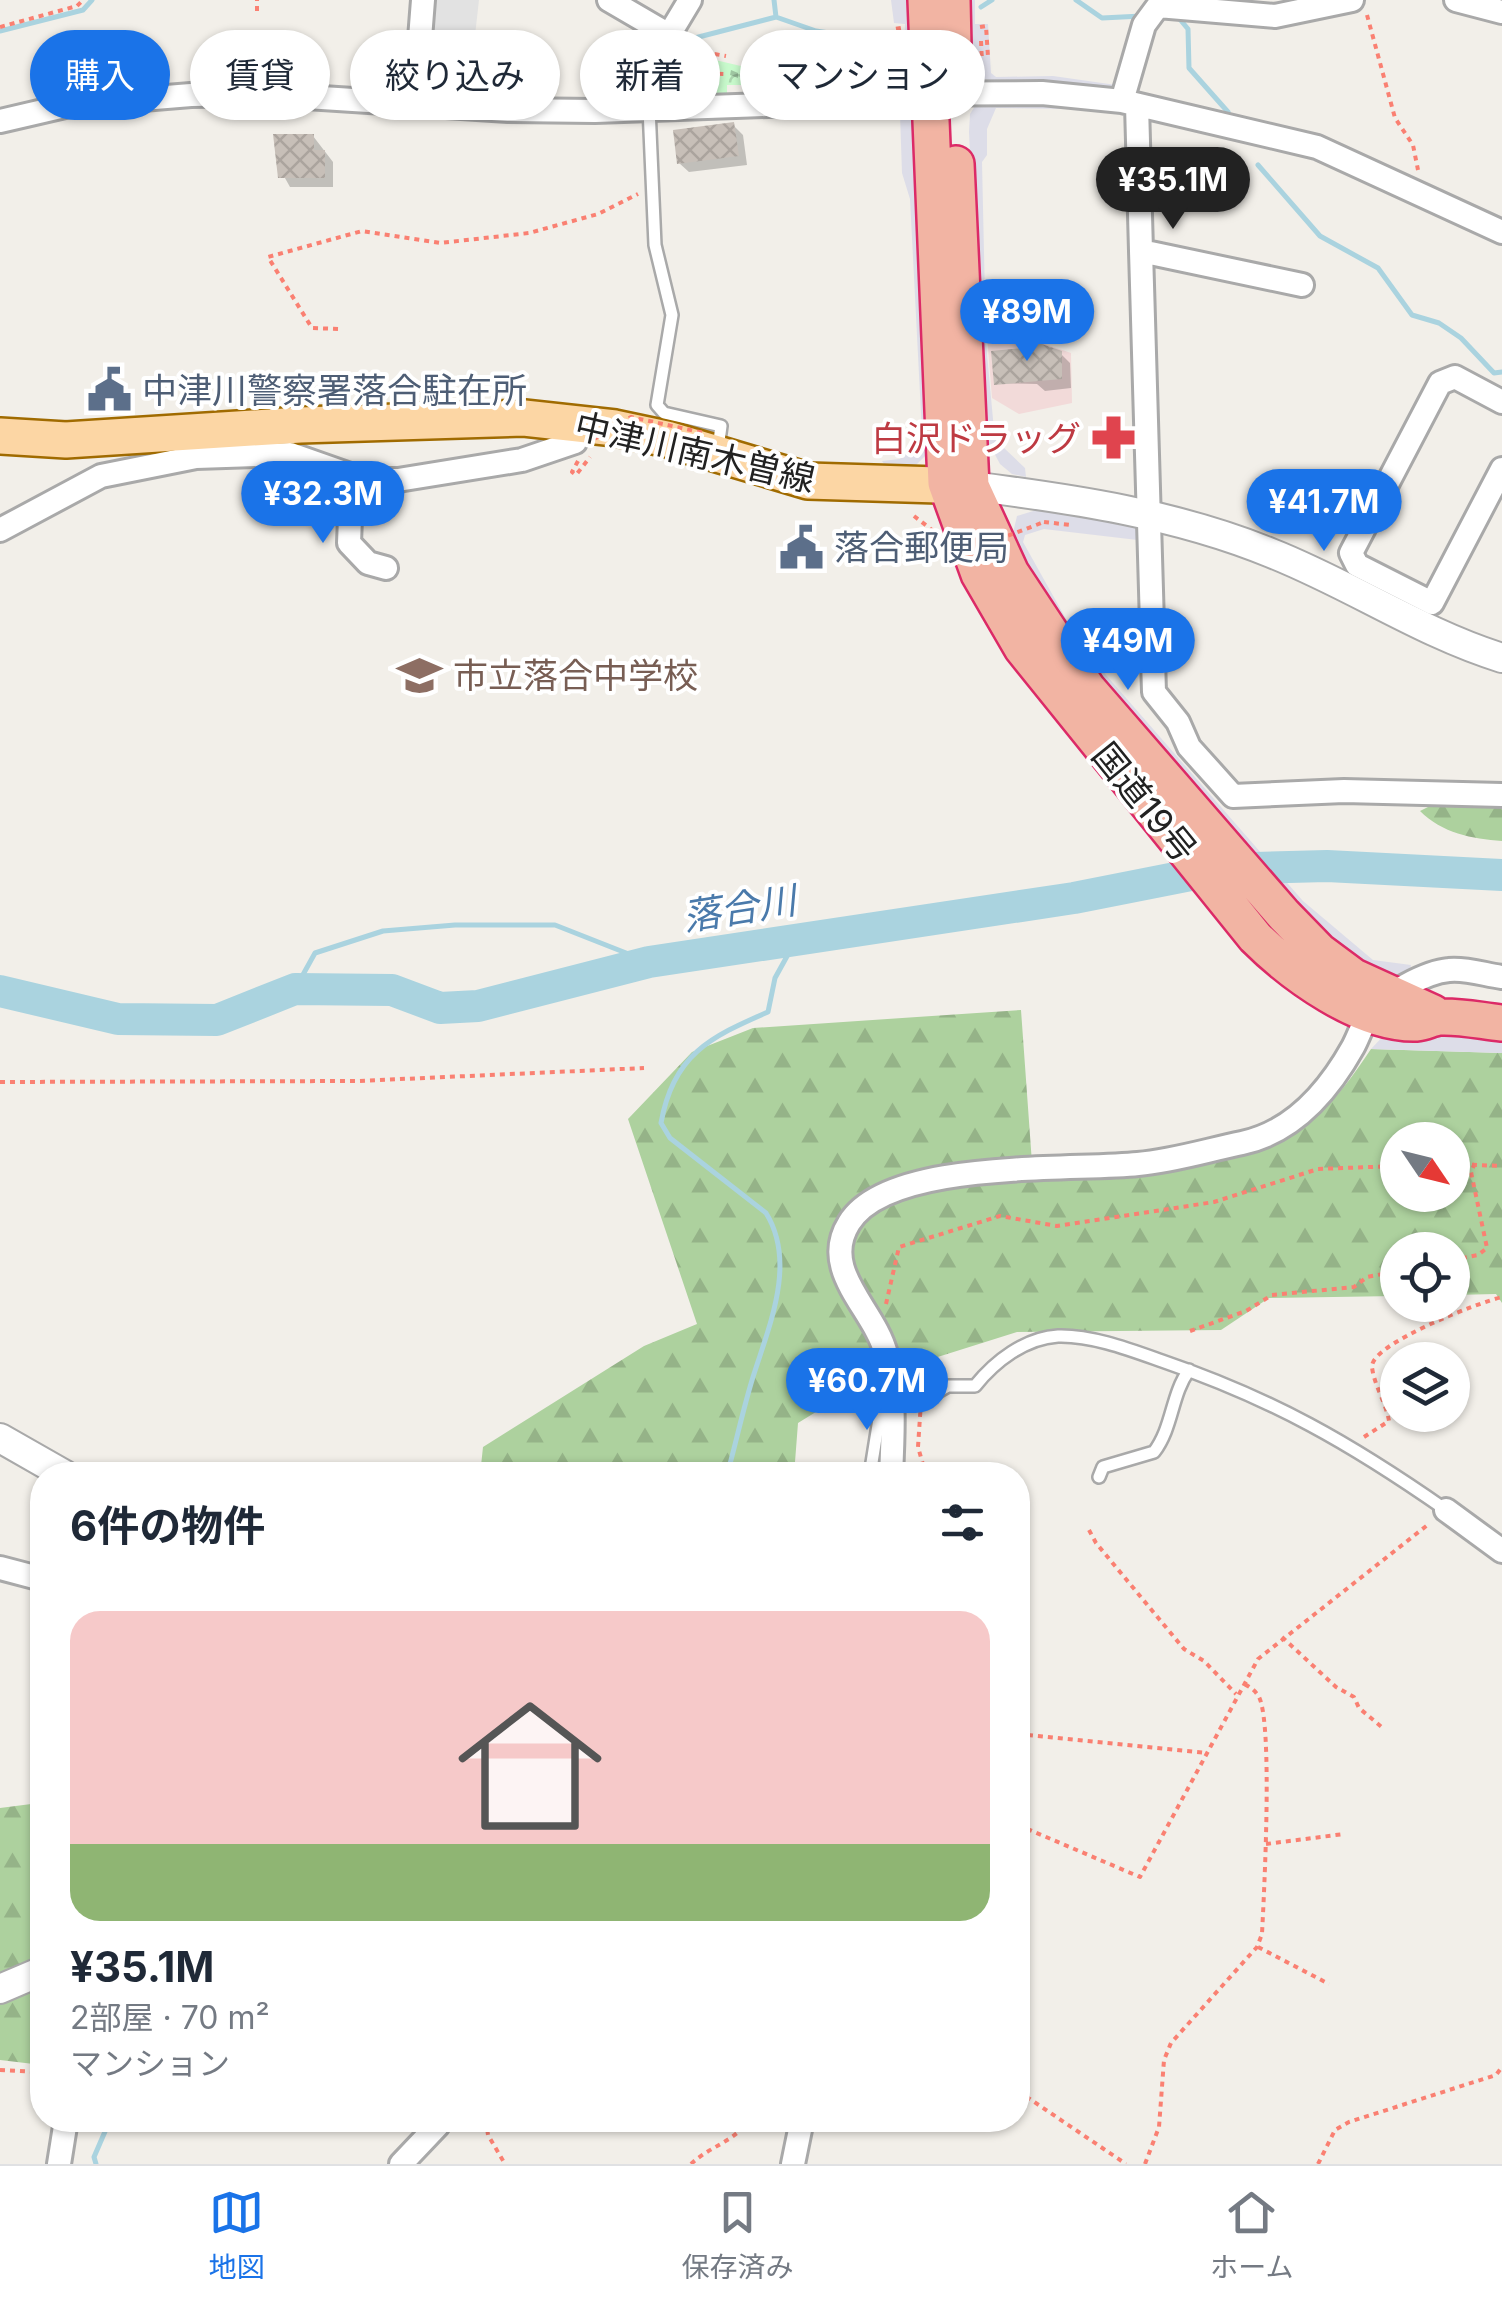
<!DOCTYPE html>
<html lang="ja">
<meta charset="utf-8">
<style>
body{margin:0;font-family:Inter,"Noto Sans JP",sans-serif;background:#f6f6f7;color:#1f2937;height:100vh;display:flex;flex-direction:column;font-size:38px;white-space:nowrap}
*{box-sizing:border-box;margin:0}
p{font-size:32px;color:#747a83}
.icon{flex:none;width:55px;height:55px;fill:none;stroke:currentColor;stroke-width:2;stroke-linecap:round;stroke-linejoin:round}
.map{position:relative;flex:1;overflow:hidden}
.sheet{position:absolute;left:30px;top:1462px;width:1000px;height:670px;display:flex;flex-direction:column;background:#fff;border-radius:40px;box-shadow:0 2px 8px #0004}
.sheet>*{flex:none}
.top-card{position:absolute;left:30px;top:30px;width:1000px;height:90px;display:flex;gap:20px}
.needle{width:65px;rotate:125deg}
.buttons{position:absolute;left:1380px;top:1122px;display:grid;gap:20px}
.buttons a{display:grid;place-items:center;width:90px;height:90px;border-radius:50%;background:#fff;box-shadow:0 2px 8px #0004;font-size:50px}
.price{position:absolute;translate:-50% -85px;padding:0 22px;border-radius:35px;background:#1a73e8;color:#fff;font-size:32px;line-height:65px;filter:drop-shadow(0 2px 5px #0008)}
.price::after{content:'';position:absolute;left:50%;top:60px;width:30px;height:22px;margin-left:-15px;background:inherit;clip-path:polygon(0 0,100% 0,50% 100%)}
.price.on{background:#222;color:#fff}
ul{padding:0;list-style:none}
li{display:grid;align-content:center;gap:20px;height:530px;padding:0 40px}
li span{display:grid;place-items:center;height:310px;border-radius:30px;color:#555}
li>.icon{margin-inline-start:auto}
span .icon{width:180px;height:180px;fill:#fffc;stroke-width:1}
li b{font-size:42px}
h2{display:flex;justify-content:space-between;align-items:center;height:120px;padding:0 40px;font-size:42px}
.pill{padding:0 35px;border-radius:45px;background:#fff;box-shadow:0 2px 8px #0004;font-size:35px;line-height:90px}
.pill.on{background:#1a73e8;color:#fff}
.tabs{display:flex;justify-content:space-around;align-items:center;height:140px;border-top:2px solid #e0e1e3;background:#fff;font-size:28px;color:#747a83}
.tabs a{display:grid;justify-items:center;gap:5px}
.tabs .on{color:#1a73e8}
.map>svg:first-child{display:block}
.commercial{fill:#f2dad9}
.forest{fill:url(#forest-firs);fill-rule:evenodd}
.park{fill:url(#park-crowns)}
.parking{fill:#e2e2e2}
.plaza{fill:#dddde8}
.shadow{fill:#0003}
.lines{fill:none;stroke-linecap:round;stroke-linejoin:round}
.stream{stroke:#aad3df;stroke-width:5}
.river{stroke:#aad3df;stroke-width:32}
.building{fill:url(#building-cross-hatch)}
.service-casing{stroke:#a9a9a9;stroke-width:16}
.minor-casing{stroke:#a9a9a9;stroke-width:28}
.tertiary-casing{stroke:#a9a9a9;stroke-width:32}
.primary-casing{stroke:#a06b00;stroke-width:40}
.trunk-casing{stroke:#dc2a67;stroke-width:40}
.path{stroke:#fa8072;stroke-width:4;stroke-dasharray:5 5;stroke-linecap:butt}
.service{stroke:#fff;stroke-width:11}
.minor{stroke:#fff;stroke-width:22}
.tertiary{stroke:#fff;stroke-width:28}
.primary{stroke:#fcd6a4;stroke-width:35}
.trunk{stroke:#f2b4a3;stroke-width:35}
.path-bridge{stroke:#fa8072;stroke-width:4;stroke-dasharray:5 5;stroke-linecap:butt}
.labels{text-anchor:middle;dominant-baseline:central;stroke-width:8;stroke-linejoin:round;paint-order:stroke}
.service-label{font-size:35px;fill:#4e5e75;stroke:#fff;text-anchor:start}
.health-label{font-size:35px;fill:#be3a42;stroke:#fff;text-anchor:end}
.street-label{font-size:35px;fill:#222;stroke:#fff}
.education-label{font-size:35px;fill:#785e54;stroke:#fff;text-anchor:start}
.water-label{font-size:38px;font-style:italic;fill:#4a7aab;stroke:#fff}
</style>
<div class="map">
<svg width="1502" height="2164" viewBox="0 0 1502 2164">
<defs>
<pattern id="forest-firs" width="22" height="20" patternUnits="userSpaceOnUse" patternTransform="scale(2.5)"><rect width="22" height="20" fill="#add19e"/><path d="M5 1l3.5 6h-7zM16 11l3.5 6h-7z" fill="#95b388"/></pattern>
<pattern id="park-crowns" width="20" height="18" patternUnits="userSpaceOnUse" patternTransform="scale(2.5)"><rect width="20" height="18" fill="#c8facc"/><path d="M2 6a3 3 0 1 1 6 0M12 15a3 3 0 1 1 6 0" fill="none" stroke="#acd6af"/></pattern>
<pattern id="building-cross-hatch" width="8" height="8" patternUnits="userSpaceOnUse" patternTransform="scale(2.5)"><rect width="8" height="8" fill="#c7bfb8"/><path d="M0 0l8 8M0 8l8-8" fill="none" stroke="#aba49e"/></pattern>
</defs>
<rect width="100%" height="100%" fill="#f2efe9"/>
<!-- commercial -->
<path class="commercial" d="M986 324 1071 353 1072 403 1019 414 992 398Z"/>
<!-- forest -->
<path class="forest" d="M1444 799 1502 800V841C1472 839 1442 833 1420 811Z
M1021 1010 1033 1177C1106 1178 1253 1165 1311 1120 1336 1101 1354 1074 1371 1049L1502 1053V1303L1496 1294 1453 1295 1452 1250H1398L1397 1296 1269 1298 1221 1330 1017 1332 871 1378 798 1423 794 1475H480L483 1447 644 1346 697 1324 628 1119 692 1052 753 1028ZM1398 1140H1452V1195H1398Z
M42 1794V2065L0 2060V1808L39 1803Z"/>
<!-- park -->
<path class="park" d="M673 50 745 67 744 85H727V98L666 97Z"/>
<!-- parking -->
<path class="parking" d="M429 0H479L468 97 436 96V87L425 86Z"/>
<!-- plaza -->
<path class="plaza" d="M891 0H909L913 64 904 80H885L884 58 904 55 905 24 894 23Z
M967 0H975V24H988L991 73 996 77 1053 76 1116 85 1109 92 980 79 969 65Z
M903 103 914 112 928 453 914 467 888 469 882 461 900 459 922 433 910 199 902 173 900 114 886 106Z
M977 103 1070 105 1071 109 996 108 987 129V155L982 162 986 343 994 430 1004 448 1025 468 1026 477 1012 474 1000 464 984 434 969 132 970 114Z
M1043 508 1140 525 1146 541 1044 529 1025 535 1023 542 1070 626 1106 675 1303 901 1373 960 1411 965 1410 969 1392 978 1331 941 1146 737 1057 625 1012 537 1017 516Z
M1390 1029 1502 1042V1053L1371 1049Z"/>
<!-- shadow -->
<path class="shadow" d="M731 70 738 73V78L730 75Z
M733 125 743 135 747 165 689 172 679 163Z
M276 136H313L333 162V187H290L276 162Z
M1061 354 1070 363 1071 388 1045 391 1037 384 996 383Z"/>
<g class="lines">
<!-- stream -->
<path class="stream" d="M774 0 776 17
M1076 0 1102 18 1142 16
M981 7 992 0
M1178 17 1188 29 1189 68 1228 112
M0 31 83 10 92 0
M677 37 687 40 776 17 816 31 888 42
M1258 165 1320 236 1378 268 1412 315 1439 323 1461 338 1494 373 1502 372
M295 989 315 953 383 931 455 925H555L649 962
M727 1475C736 1443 743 1409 753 1377 769 1326 797 1263 766 1213L670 1138 661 1123C673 1055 710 1037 768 1012L775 978 796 940
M96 2164 94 2157 110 2120"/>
<!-- river -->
<path class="river" d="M0 991 118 1019 217 1020 295 989 392 990 440 1008 478 1006 649 962 1074 898 1221 869 1327 866 1502 875"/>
</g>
<!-- building -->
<path class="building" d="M630 64 656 68 654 87 646 100H628Z
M734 122 739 156 677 164 673 130Z
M273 134H314V150H325V178H278Z
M1030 340 1062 351V379L994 385 991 351 1023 348Z"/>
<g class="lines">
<defs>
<path id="service" d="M649 108 655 245 672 315 657 405 664 413 721 426 718 448
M896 1409 915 1374 934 1394 948 1386H975C995 1361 1025 1338 1058 1336 1092 1335 1131 1350 1162 1361 1273 1399 1350 1443 1446 1510
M870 1475 883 1394 887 1392
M1099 1477 1103 1467 1154 1452C1173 1427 1171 1395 1189 1370"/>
<path id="minor" d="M609 0 669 35
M1456 0 1502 12
M1122 101 1144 25 1158 6 1275 16 1352 0
M415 103 423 0
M1137 105 1141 251 1302 285
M659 106 669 35 690 0
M0 121 69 105 191 95 260 94 508 110 595 111 795 104 851 94 1042 93 1122 101 1317 147 1502 232
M1141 251 1154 692 1178 722 1189 747 1233 796 1344 791 1502 795
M1502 402 1455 377 1440 383 1351 553 1357 565 1432 603 1502 469
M364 480 350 518 349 543 368 563 386 568
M0 530 101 476 196 457 290 454 364 480H398L522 460 575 442 581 424
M891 1475C893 1435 895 1393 886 1354 875 1309 819 1271 849 1223 888 1159 1070 1171 1138 1164 1173 1161 1208 1150 1242 1143 1294 1132 1329 1090 1353 1047 1359 1036 1363 1022 1370 1013 1385 994 1426 972 1449 970 1466 968 1486 975 1502 977
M1446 1510 1502 1551
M0 1568 42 1579
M59 2164 66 2120
M401 2164 438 2125
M793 2164 802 2120"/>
<path id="tertiary" d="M971 486C1073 499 1176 514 1271 553 1350 584 1421 633 1502 658
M0 1438 65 1475
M0 1989 42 1971"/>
<path id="primary" d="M0 436 66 440 300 425 524 418 615 428 667 439 808 481 971 486"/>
<path id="trunk" d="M926 0 946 483 979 574 1022 648 1255 937C1292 974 1361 1025 1417 1023 1425 1022 1432 1018 1440 1017 1460 1016 1482 1021 1502 1023
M952 0 954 92
M956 164 971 486 1011 573 1087 688 1284 915 1319 951 1354 977 1433 1013"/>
</defs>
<!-- service casing -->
<use href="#service" class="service-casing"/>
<!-- minor casing -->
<use href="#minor" class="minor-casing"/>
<!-- tertiary casing -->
<use href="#tertiary" class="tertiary-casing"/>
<!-- primary casing -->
<use href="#primary" class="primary-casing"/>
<!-- trunk casing -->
<use href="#trunk" class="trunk-casing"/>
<!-- path -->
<path class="path" d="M257 11V0
M1367 15 1395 118 1413 145 1418 170
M0 27 77 6 83 0
M980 27 986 26 988 57
M981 41 982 61
M685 49 726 56
M897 68 895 29 901 28
M682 81 689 73 724 74
M338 329 312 328 268 257 362 231 440 243 529 233 598 214 638 194
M578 461 572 472 576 475 590 457
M914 516 936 533
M1044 522 1071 525
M0 1082 358 1081 644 1068
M1452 1164 1502 1166
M1452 1260 1478 1255 1487 1248 1471 1172 1475 1163
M886 1304 899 1247 1000 1216 1057 1226 1214 1202 1318 1169 1398 1166
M1190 1331 1246 1311 1272 1295 1354 1287 1367 1277 1398 1271
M921 1402 918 1447 926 1475
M1364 1437 1389 1421C1386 1403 1374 1385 1372 1367 1370 1344 1480 1302 1502 1297
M1089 1530 1096 1543 1184 1649 1204 1661 1236 1694
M1282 1637 1336 1687 1354 1697 1359 1708 1384 1729
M1018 1734 1206 1753
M1018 1825 1140 1877 1258 1659 1430 1523
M1266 1844 1344 1834
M1258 1947 1329 1984
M0 2070 42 2072
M1018 2091 1126 2164
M486 2120 488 2135 505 2164
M691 2164C710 2146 734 2142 749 2120
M1145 2164 1159 2127 1164 2060 1171 2043 1257 1947 1262 1934C1264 1894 1273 1725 1259 1697 1255 1690 1249 1686 1242 1683
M1318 2164 1335 2130 1349 2122 1496 2075 1502 2067"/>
<!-- service -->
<use href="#service" class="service"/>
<!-- minor -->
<use href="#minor" class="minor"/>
<!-- tertiary -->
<use href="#tertiary" class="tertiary"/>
<!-- primary -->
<use href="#primary" class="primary"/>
<!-- trunk -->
<use href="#trunk" class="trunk"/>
<!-- path-bridge -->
<path class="path-bridge" d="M905 64 982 61
M586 444 631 417 704 433
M952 557 1044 522"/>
</g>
<!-- icons -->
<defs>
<symbol id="civic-bare" viewBox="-9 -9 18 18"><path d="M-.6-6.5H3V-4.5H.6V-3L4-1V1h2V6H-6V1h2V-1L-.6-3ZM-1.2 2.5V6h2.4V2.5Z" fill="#5c6f8a" stroke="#fff" stroke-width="2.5" paint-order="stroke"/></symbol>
<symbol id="pharmacy-bare" viewBox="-9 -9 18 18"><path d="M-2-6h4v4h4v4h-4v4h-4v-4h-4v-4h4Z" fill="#e0444e" stroke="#fff" stroke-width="2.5" paint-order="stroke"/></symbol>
<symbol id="school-bare" viewBox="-9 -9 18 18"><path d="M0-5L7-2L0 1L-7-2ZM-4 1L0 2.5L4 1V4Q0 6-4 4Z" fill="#8d6e63" stroke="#fff" stroke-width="2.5" paint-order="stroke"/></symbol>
</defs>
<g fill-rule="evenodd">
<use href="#civic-bare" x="78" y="358" width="63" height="63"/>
<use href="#pharmacy-bare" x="1082" y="406" width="63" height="63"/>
<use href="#civic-bare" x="770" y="516" width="63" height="63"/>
<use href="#school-bare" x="388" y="644" width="63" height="63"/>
</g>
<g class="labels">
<!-- service labels -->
<g class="service-label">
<text x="142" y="390">中津川警察署落合駐在所</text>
<text x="834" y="547">落合郵便局</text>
</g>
<!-- health labels -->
<g class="health-label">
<text x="1081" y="438">白沢ドラッグ</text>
</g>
<!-- street labels -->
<g class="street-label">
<text transform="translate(695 452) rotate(13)">中津川南木曽線</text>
<text transform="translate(1145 802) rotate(51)">国道19号</text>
</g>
<!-- education labels -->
<g class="education-label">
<text x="453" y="675">市立落合中学校</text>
</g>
<!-- water labels -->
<g class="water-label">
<text transform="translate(739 908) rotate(-9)">落合川</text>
</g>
</g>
</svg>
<div class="buttons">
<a><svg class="needle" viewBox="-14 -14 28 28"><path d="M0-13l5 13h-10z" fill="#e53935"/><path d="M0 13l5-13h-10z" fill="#747a83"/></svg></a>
<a><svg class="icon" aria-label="locate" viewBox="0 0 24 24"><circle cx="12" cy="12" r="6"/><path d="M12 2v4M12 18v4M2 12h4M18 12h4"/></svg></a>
<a><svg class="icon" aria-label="layers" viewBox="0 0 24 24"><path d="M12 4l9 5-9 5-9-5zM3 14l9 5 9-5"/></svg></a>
</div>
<b class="price on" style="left:1173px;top:232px">¥35.1M</b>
<b class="price" style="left:1027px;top:364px">¥89M</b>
<b class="price" style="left:323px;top:546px">¥32.3M</b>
<b class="price" style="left:1324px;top:554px">¥41.7M</b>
<b class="price" style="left:1128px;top:693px">¥49M</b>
<b class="price" style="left:867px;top:1433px">¥60.7M</b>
<div class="top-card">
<a class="pill on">購入</a>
<a class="pill">賃貸</a>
<a class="pill">絞り込み</a>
<a class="pill">新着</a>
<a class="pill">マンション</a>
</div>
<section class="sheet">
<h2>6件の物件<svg class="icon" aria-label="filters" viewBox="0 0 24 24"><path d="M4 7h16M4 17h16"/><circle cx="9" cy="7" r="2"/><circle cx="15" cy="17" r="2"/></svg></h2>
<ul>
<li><span style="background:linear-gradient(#f6c9c9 75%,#8fb573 0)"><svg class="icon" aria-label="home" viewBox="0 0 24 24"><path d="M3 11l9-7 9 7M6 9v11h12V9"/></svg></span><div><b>¥35.1M</b><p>2部屋 · 70 m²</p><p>マンション</p></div></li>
</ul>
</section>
</div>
<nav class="tabs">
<a class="on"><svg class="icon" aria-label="map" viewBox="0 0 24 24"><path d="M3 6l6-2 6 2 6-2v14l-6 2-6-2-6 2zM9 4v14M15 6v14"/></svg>地図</a>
<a><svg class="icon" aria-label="saved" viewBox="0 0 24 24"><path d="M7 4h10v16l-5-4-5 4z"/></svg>保存済み</a>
<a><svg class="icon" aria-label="home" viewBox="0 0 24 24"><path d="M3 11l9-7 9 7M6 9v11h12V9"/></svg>ホーム</a>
</nav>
